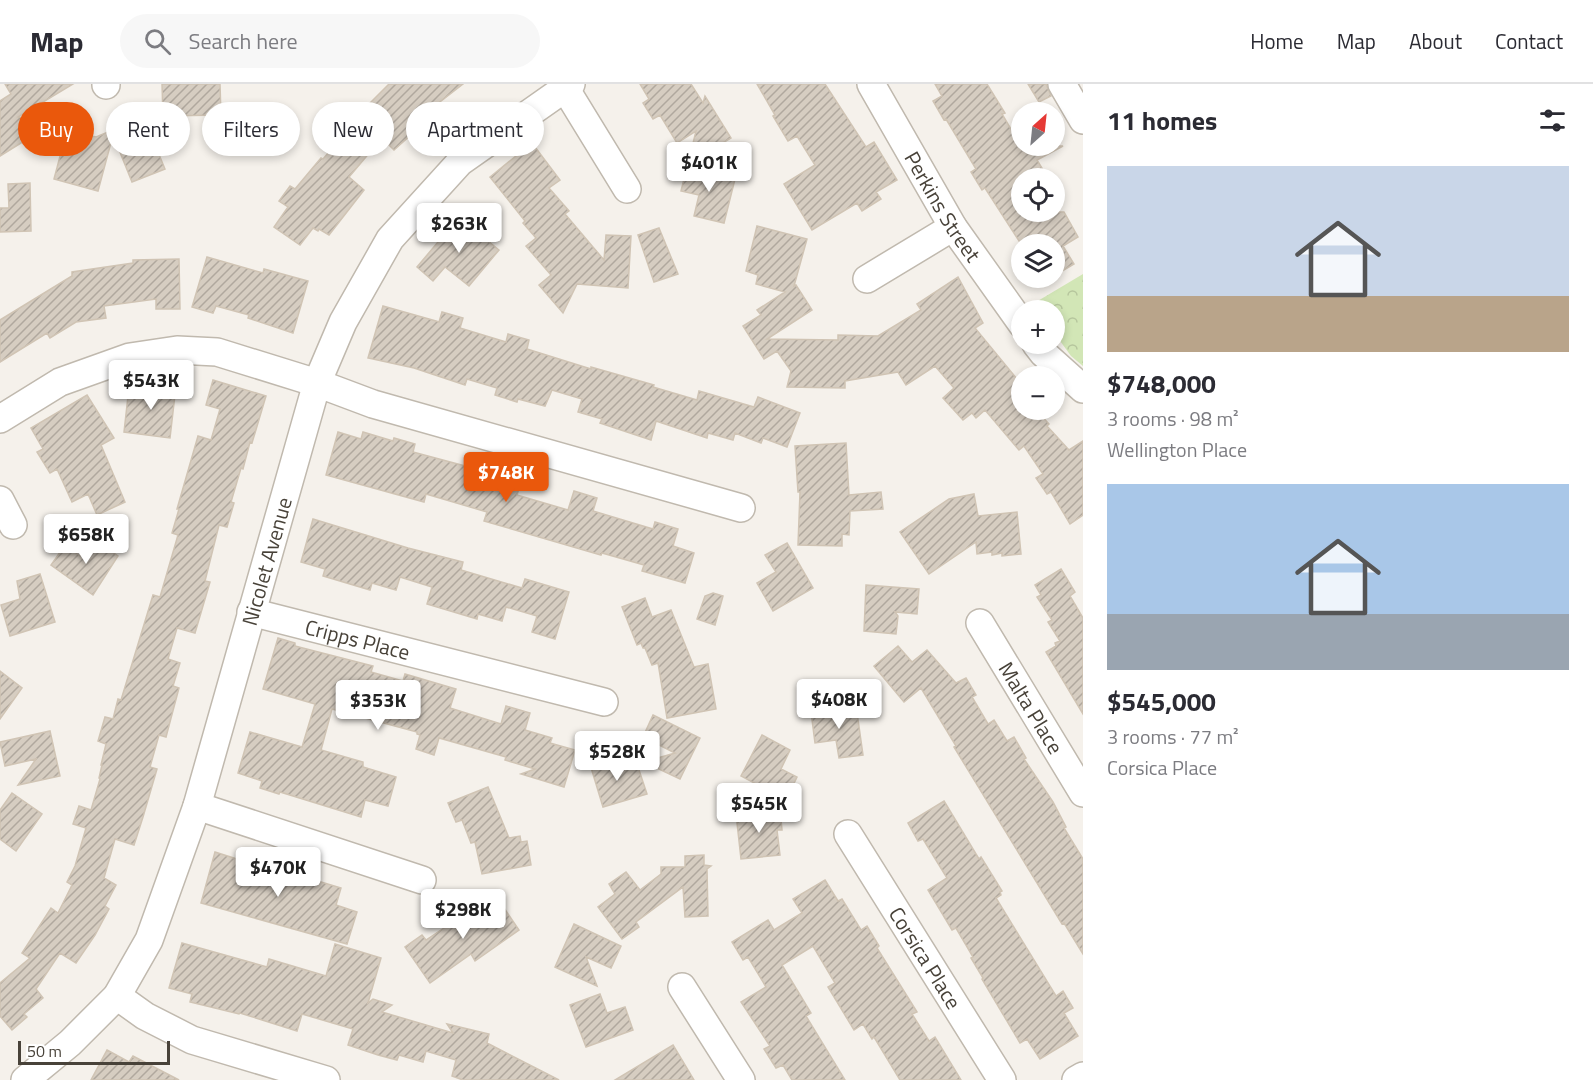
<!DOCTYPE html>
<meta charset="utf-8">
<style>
body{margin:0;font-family:"Titillium Web",sans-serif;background:#f7f7f7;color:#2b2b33;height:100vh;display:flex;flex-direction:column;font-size:22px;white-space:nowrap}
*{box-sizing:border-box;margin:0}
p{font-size:20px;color:#7c7c81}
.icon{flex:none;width:33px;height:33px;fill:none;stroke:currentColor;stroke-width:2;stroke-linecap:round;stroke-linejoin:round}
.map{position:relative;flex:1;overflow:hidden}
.drawer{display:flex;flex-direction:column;background:#fff;width:510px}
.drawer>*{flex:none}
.hud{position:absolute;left:18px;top:18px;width:570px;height:54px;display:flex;gap:12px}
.needle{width:39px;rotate:27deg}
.tools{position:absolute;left:1011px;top:18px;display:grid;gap:12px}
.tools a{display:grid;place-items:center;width:54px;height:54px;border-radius:50%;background:#fff;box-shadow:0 3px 9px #0003;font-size:30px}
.scale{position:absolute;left:18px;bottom:15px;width:152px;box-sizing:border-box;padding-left:6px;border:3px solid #484239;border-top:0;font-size:16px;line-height:21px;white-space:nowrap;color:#484239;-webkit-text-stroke:4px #fff;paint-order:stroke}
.price{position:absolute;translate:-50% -51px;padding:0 14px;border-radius:6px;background:#fff;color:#222;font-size:20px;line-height:39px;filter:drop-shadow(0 2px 3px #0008)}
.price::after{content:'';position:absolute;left:50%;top:36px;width:18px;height:14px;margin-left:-9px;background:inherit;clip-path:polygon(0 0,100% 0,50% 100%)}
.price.on{background:#ea580c;color:#fff}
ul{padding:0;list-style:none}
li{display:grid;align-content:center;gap:12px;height:318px;padding:0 24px}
li span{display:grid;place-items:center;height:186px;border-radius:0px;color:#555}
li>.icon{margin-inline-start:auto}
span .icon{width:108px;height:108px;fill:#fffc;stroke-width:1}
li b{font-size:26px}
h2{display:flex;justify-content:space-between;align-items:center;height:72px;padding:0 24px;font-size:26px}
.tag{padding:0 21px;border-radius:27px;background:#fff;box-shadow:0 3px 9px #0003;font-size:21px;line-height:54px}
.tag.on{background:#ea580c;color:#fff}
header{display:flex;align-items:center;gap:36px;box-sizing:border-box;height:84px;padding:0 30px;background:#fff;border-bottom:2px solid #e1e1e2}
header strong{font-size:28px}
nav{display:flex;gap:33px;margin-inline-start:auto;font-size:21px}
.search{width:420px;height:54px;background:#f7f7f7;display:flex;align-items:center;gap:15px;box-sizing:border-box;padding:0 21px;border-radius:33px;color:#7c7c81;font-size:22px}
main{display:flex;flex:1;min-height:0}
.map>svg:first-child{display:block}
.park{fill:url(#park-crowns)}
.building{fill:url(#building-hatch);stroke:#d0c4b4;stroke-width:1.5}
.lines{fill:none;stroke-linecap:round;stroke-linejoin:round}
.minor-casing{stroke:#c0b9ae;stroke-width:30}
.minor{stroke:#fff;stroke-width:27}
.labels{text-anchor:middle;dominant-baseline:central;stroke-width:4.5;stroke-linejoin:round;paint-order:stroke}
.street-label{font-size:21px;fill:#484239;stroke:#fff}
</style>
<header>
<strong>Map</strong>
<div class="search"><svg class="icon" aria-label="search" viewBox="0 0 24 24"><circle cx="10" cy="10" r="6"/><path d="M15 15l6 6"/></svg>Search here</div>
<nav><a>Home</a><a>Map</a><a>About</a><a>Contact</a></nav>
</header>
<main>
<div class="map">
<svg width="1083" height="996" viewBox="0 0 1083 996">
<defs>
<pattern id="park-crowns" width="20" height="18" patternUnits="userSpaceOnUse" patternTransform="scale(1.5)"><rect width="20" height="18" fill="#d2e6b6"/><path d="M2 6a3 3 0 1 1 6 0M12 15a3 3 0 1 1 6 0" fill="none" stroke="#b6c69d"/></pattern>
<pattern id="building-hatch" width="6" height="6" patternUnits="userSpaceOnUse" patternTransform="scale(1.5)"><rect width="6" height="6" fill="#d6cdc1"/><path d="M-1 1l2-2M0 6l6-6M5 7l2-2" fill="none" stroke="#b0a89e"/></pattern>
</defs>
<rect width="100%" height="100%" fill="#f5f1eb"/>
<!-- park -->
<path class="park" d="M1083 190V282L1071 272 1055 250 1054 226H1036L1031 221Z"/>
<!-- building -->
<path class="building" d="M5 0H73L18 33 50 41 0 72V17L11 10Z
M162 0H220L221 31 163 32Z
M389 0H463L436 21 439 25 410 48 412 50 394 66 382 54 349 93 364 106 329 151 319 145 318 147 313 144 300 161 274 143 288 123 279 117 290 102 295 105 321 74 323 75 346 48 344 45Z
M640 0H691L703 19 705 12 731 54 688 80 696 47 677 59 660 31 653 35 643 19 649 15Z
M757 0H825L866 63 874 58 897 96 876 108 881 115 862 127 857 119 812 146 784 100 815 81 797 52 788 57 773 32 775 31Z
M935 0H987L1005 29 1002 30 1021 62H1063L1037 76 1048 94H1022V128H1064L1078 153 1063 162 1074 180 1054 192V160H1021L985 104 982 106 971 88 976 85 946 35 944 36 933 17 942 12Z
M1028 0H1046L1051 12 1039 18Z
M157 34 165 52 153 56 165 85 132 98 113 51 98 107 54 95 67 46 96 53 135 37 137 42Z
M532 59 560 96 549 104 569 127 565 130 604 176 606 151 631 152 628 204 577 200 563 229 539 201 551 191 526 162 536 154 523 139 525 137 490 93Z
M687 83 735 95 724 139 694 132 699 111 681 107Z
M30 99 31 147 0 148V124H9L8 100Z
M459 133 499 166 469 202 445 183 433 197 417 183Z
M757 142 807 155 794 202 796 201 812 226 767 255 838 256V251L878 252 921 226 917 220 958 193 983 239 975 244 1022 301V326H1036L1049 340 1047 342 1069 366 1083 357V431L1070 440 1051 408 1047 410 1036 394 1043 390 1024 362 1019 366 985 326 976 334 972 329 963 336 943 314 954 304 935 282 906 301 898 288 845 297V304L787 303 791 287 777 267 764 275 743 242 761 231 757 226 785 208 756 200 758 191 746 187Z
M659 144 678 190 654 198 638 151Z
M207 173 263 189 264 185 308 197 293 249 248 234 249 231 216 222 213 229 192 223Z
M179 175 180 225H156V215L104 222 106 234 76 238 50 254 47 249 0 278V236L72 192V188L133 179V176Z
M383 222 436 237 439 238 442 228 463 234 460 244 506 258 508 250 529 256 527 265 591 285V283L654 301 653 303 697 316 699 307 754 323 758 313 800 329 787 363 763 354 761 359 735 349 733 356 708 349 707 354 656 337 651 356 600 339 602 335 578 328 582 315 552 306 545 322 518 315 517 318 495 311 497 304 467 295 465 301 414 284 368 274Z
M213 296 266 312 252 359 250 358 243 385 241 384 231 418 234 419 227 443 219 441 205 497 210 498 195 549 177 544 168 575 180 579 173 602 179 604 166 653 159 651 150 683 157 685 143 733 134 761 115 755 104 794 116 801 105 822 109 825 95 851 76 879 60 869 36 905 43 914 24 930 27 933 12 946 0 932V899L30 874 22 869 51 824 58 829 72 801 67 798 75 782 86 744 73 740 79 722 91 726 100 695 99 694 102 681H101L106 660 98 657 105 633 113 635 118 615 121 616 153 511 160 513 178 451 172 449 179 425H177L198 352 211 356 220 325 206 321Z
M155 299 176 302 170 354 124 348 129 303 154 307Z
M87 311 114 354 101 361 125 418 97 431 88 410 72 418 57 385 50 389 37 368 43 365 31 344Z
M338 348 361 355 363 348 393 357 394 354 415 360 413 368 469 383 470 379 522 393 517 411 568 426 574 407 597 414 593 427 653 445 655 438 678 445 673 462 694 469 685 499 642 487 644 481 602 469 601 471 484 437 487 428 426 410 424 418 326 391Z
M846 359 849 411 881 408 883 425 850 427 849 451 842 450V462L798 461 800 408H798L795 362Z
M974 410 978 432 1017 428 1021 470 1002 472V469L992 471V468L977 470 976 458 929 490 900 448 949 415Z
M313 435 408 464 463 478 461 486 522 504 525 495 569 508 555 555 532 548 537 532 506 523 502 537 478 530 477 535 427 520 432 503 400 493 396 506 372 499 370 506 323 492 325 485 301 478Z
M92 454 118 472 93 511 51 481 65 461 80 472Z
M787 459 813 504 773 527 757 499 776 488 765 471Z
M1061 485 1075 508 1070 512 1083 534V630L1046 568 1056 562 1055 559 1060 557 1048 538 1052 536 1037 513 1041 511 1035 501Z
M40 490 55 538 10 552 1 521 20 515 17 497Z
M866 501 919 505 917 530 895 528 898 532 896 550 864 547Z
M713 509 723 512 715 541 697 535 705 512Z
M645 514 652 533 671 526 694 583 708 580 716 625 667 634 658 579 652 581 645 564H643L641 559 637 561 622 523Z
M278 554 295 559V562L373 582 371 588 403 597 405 590 456 605 450 624 501 640 506 622 530 629 525 646 552 654 550 659 575 666 564 703 521 690 535 685 505 676 506 673 439 654 434 671 416 665 420 651 417 650V648L332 625 321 666 363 678V683L396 693 388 722 365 716 361 733 280 708 279 710 260 704 262 697 238 689 250 648 302 663 315 620 263 605Z
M898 562 912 578 927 566 956 599 966 594 976 611 972 613 988 640 994 636 1007 657 1014 653 1026 674 1024 675 1053 718 1066 743 1064 744 1083 775V870L1064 839 1062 840 954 663 956 662 921 604 904 618 874 582Z
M0 587 22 604 0 635Z
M856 621 863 671 839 674 836 656 815 659 811 628Z
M653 631 700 654 680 695 644 678 675 669 643 653Z
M50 647 60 692 18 701 36 675 5 682 0 658Z
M762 651 790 666 781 685 797 693 786 716 741 692Z
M609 671 613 683H615L616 687 637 680 647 710 603 723 589 677Z
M488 703 509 754 520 752 521 758 527 757 531 781 482 790 475 758 471 759 462 736 456 738 448 719Z
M12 709 42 730 16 767 0 755V726Z
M944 717 979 775 981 773 1002 807 1000 808 1001 811 996 814 1056 912 1063 907 1073 924 1064 929 1078 952 1040 975 1027 955 1020 959 982 895 983 894 971 874 973 873 956 844 952 846 928 806 947 794 923 755 918 757 908 739Z
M780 725 782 746H777L780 771 741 775 736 730Z
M215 768 265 784V781L341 804 336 821 357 828 347 860 201 819Z
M704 771V781L711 782 707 785 708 832 685 833 683 803 636 838 639 843 622 855 598 823 615 810 609 800 626 788 640 806 661 790V783H685V772Z
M825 796 838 817 842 815 861 846 867 842 879 862 877 864 917 928 912 930 929 957 935 953 961 996H900L874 953 872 955 863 940 854 946 828 903 835 899 813 862 782 881 811 929 806 932 845 996H792L783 981 776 984 764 965 770 962 741 918 766 903 748 873 743 876 732 858 768 836 774 846 802 829 793 815Z
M498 815 519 846 475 877 471 870 430 899 405 863 422 851 426 856 474 824 477 829Z
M574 840 621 862 611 884 586 873 597 902 555 883Z
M182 859 267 883 269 875 326 892 335 860 381 874 368 919 373 915 392 921 382 928 453 949 447 940 489 950 487 959 559 996H463L452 992 456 976 426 967 423 978 399 971 397 976 378 971 348 961 353 945 302 930 297 947 240 929 239 930 190 918 192 910 169 904Z
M600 910 607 929 625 923 633 946 586 963 570 921Z
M673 961 694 996H615Z
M107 966 129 978 133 972 179 996H91Z"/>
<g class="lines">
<defs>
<g id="minor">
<path d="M106 0V1"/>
<path id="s1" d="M871 0 953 143 1022 240"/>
<path d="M1062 0 1083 36"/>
<path d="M565 4 627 105"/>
<path d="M867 195 953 143"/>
<path d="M1036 260 1043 269 1083 305"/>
<path d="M0 335 60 298 130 273 177 266 217 268 317 299 373 320 741 424"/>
<path d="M0 416 13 441"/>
<path id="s2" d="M251 528 604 618"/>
<path id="s3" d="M980 539 1083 709"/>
<path d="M197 722 422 796"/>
<path id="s4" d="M848 750 1002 996"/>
<path d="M682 903 741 996"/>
<path d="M117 912 145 932 192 956 326 996"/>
<path id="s5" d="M25 996 70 959 117 912 149 856 197 722 317 299 343 238 390 155 460 78 571 0"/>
<path d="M1076 996 1083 992"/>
</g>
</defs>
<!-- minor casing -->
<use href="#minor" class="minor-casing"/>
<!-- minor -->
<use href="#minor" class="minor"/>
</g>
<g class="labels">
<!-- street labels -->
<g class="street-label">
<text stroke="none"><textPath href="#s1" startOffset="142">Perkins Street</textPath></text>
<text stroke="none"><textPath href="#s5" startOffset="586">Nicolet Avenue</textPath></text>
<text stroke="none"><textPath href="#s2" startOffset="110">Cripps Place</textPath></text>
<text stroke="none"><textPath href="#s3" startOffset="99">Malta Place</textPath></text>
<text stroke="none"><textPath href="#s4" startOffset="146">Corsica Place</textPath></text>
</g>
</g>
</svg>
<div class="tools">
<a><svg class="needle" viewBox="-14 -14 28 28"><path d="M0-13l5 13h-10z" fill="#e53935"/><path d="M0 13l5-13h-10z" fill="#7c7c81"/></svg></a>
<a><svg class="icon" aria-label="locate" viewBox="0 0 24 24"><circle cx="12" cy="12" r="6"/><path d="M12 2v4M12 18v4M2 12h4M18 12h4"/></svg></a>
<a><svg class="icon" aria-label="layers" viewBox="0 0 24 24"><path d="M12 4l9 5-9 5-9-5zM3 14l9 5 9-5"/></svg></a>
<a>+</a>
<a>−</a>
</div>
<div class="scale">50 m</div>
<b class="price" style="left:709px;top:109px">$401K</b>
<b class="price" style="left:459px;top:170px">$263K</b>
<b class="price" style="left:151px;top:327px">$543K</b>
<b class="price on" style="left:506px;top:419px">$748K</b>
<b class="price" style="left:86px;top:481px">$658K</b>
<b class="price" style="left:839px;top:646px">$408K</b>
<b class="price" style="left:378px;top:647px">$353K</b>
<b class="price" style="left:617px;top:698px">$528K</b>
<b class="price" style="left:759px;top:750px">$545K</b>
<b class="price" style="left:278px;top:814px">$470K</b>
<b class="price" style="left:463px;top:856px">$298K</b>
<div class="hud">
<a class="tag on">Buy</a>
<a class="tag">Rent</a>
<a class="tag">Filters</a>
<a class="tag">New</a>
<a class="tag">Apartment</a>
</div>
</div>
<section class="drawer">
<h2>11 homes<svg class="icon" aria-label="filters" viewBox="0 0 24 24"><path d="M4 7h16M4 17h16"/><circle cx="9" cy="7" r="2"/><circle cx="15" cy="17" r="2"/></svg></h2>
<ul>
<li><span style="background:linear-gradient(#c9d6e8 70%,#b9a48a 0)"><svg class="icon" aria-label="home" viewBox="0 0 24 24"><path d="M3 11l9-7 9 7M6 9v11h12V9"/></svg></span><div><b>$748,000</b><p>3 rooms · 98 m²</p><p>Wellington Place</p></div></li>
<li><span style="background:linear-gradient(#a9c7e8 70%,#9aa5b1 0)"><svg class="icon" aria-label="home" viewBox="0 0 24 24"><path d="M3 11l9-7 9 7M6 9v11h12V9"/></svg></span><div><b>$545,000</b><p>3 rooms · 77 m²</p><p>Corsica Place</p></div></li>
</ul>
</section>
</main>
